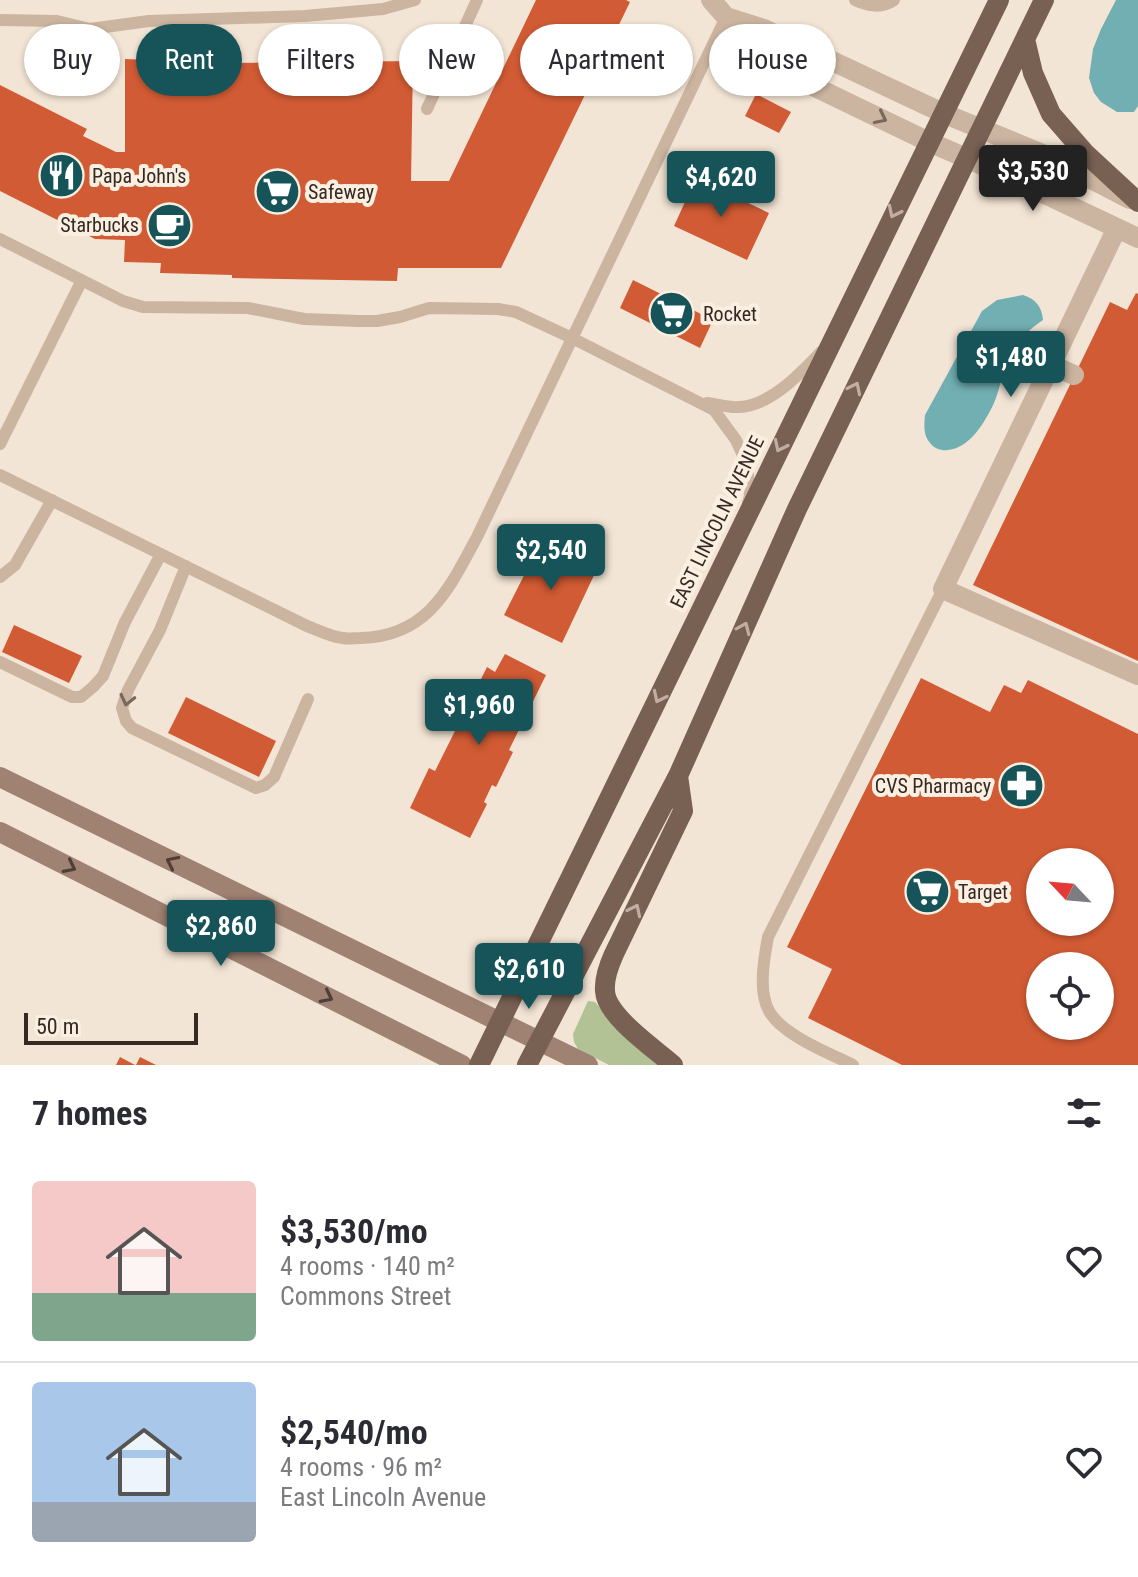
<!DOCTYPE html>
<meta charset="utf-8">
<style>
body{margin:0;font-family:"Roboto Condensed",sans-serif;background:#f2f2f3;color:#2b2b33;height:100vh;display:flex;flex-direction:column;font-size:30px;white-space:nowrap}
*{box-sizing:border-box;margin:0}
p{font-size:26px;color:#7c7c81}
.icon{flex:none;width:44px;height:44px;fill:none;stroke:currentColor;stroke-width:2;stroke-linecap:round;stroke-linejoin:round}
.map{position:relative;height:1065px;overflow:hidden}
.drawer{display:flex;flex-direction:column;background:#fff;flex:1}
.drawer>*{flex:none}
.hud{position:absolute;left:24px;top:24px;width:1090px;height:72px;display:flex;gap:16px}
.needle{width:52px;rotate:296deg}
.controls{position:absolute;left:1026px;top:848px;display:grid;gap:16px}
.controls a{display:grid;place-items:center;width:88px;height:88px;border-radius:50%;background:#fff;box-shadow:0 2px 6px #0004;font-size:40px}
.scale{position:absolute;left:24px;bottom:20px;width:174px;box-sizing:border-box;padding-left:8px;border:4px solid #352924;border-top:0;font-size:22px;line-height:28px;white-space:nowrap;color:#352924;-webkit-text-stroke:6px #faefe1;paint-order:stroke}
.price{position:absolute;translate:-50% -68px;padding:0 18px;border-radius:8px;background:#165459;color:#fff;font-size:26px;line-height:52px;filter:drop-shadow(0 2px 4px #0008)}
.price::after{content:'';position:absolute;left:50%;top:48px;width:24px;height:18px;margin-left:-12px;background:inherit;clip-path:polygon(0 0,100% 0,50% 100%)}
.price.on{background:#222;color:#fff}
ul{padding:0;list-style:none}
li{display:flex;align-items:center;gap:24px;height:200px;padding:0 32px}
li+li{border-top:2px solid #e1e1e2}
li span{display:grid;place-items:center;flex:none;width:224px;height:160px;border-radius:8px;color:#555}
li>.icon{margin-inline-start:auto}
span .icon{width:96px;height:96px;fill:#fffc;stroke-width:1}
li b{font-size:34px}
h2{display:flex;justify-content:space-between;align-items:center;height:96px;padding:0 32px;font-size:34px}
.tag{padding:0 28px;border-radius:36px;background:#fff;box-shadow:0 2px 6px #0004;font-size:28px;line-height:72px}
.tag.on{background:#165459;color:#fff}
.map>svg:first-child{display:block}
.green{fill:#b3c294}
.water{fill:#72afb2}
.building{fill:#d15b34;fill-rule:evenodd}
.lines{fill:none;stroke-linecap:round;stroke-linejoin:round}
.service{stroke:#cbb4a0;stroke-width:12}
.minor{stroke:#cbb4a0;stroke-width:20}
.secondary{stroke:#9f8272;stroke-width:20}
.primary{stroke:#786053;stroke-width:20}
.oneway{stroke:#78685c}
.oneway2{stroke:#c0afa1}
.oneway3{stroke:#503f38}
.labels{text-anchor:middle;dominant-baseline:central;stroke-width:8;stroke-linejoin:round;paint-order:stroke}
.poi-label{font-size:20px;fill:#352924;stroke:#faefe1;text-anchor:start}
.street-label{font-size:20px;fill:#352924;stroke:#faefe1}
</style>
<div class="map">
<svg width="1138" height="1065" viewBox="0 0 1138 1065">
<rect width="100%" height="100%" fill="#f3e5d5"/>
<!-- green -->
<path class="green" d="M588 1001 595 1002 618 1027 662 1065H609L578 1049 574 1042 573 1034Z"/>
<!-- water -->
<path class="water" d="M1116 0H1138V106L1134 112H1117L1101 102 1094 93 1089 78 1093 49 1101 29Z
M1023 295C1036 299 1042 307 1043 320 1030 329 1016 341 1009 356 1001 371 1001 388 994 403 985 422 970 448 948 450 942 451 935 449 931 444 923 436 924 425 925 415L982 311 997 300Z"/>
<!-- building -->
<path class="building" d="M536 0H626L630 2 501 268H398L397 281 232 278V275L160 273 161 263 124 262 125 240 95 239 0 191V85L87 129 83 136 116 152H125V59L175 61V31L225 32 224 63 413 61 411 181H449Z
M756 94 791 112 779 133 745 116Z
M696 178 769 213 747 260 674 226Z
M633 280 713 320 700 348 620 308Z
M1136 293 1138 294V661L973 585 1110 302 1127 310Z
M543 538 572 553 570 558 596 571 562 643 504 615Z
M14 625 82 656 69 683 2 652Z
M505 654 546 675 509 750 513 752 496 787 492 785 484 802 487 804 470 838 410 808 429 768 435 771 487 667 495 672Z
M921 678 990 712 1004 685 1021 693 1028 680 1138 734V1065H902L808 1018 832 969 787 947ZM1040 862H1100V922H1040ZM1040 966H1100V1026H1040Z
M186 697 276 741 259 777 168 733Z
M120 1057 135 1065H116Z
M140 1057 156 1065H136Z"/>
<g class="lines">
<!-- service -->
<path class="service" d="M855 0C868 6 881 9 894 0
M0 20 57 21 90 29 149 21 305 16 383 9 415 0
M427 109 477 0
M0 239 123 301 143 307 248 308 304 319 359 321H377L400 317 429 308 498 309 516 312 572 338 714 410 736 440 747 464 750 496 748 503
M707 403C717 404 729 408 739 407 770 406 801 373 821 352
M0 444 82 280
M0 475 307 626C318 630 331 637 343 638 348 639 355 638 361 638 428 636 449 589 477 537L726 17
M186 566 160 630 128 690 122 708 126 721 132 728 256 788 265 785 274 777 308 699
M0 577 15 565 52 500
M0 662 72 697H81L93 687 103 676 125 622 161 554
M853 1065C829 1053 782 1035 769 1011 758 991 764 959 768 937L943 589"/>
<!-- minor -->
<path class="minor" d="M711 0 726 17 753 57 929 142 994 170 1138 238
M726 17 764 29 945 114 1045 155 1130 199
M1117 228 943 589 1138 675
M1051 365 1074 375"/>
<!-- secondary -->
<path class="secondary" d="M0 777 588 1065
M0 832 462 1065"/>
<!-- primary -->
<path class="primary" d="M1025 39 1033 73 1051 114 1085 153 1138 202
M479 1065 999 0
M527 1065 678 776 797 509 1044 0
M673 1065C655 1049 606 1016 605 991 604 979 609 965 614 954L683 811 678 776"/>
</g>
<!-- one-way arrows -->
<defs><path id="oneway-chevron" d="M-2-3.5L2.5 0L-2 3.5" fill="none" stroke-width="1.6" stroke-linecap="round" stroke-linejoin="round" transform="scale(2)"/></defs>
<g class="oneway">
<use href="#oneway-chevron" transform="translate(881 118) rotate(26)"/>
<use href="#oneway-chevron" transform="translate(127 700) rotate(103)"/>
</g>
<g class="oneway2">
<use href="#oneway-chevron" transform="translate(894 212) rotate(116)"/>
<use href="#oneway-chevron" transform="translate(855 388) rotate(-64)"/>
<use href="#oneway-chevron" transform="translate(780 446) rotate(116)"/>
<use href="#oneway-chevron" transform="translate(744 628) rotate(-66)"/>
<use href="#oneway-chevron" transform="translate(659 697) rotate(116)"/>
<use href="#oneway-chevron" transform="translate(635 910) rotate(-64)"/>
</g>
<g class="oneway3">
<use href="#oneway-chevron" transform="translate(172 862) rotate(-154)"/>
<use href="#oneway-chevron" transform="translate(70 867) rotate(27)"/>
<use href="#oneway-chevron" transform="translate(327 997) rotate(27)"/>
</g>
<!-- icons -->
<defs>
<symbol id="restaurant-disc" viewBox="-11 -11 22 22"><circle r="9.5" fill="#165459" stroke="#faefe1"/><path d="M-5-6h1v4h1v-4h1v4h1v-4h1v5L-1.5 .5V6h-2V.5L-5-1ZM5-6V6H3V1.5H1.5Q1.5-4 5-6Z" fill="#fff"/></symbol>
<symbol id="supermarket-disc" viewBox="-11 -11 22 22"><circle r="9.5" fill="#165459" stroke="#faefe1"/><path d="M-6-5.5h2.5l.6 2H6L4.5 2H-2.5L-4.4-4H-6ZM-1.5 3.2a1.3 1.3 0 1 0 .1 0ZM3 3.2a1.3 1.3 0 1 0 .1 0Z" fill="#fff"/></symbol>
<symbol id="cafe-disc" viewBox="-11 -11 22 22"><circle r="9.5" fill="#165459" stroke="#faefe1"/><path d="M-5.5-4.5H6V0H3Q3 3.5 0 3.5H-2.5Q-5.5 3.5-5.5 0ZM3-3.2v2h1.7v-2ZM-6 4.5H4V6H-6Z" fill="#fff"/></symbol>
<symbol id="pharmacy-disc" viewBox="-11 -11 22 22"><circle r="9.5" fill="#165459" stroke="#faefe1"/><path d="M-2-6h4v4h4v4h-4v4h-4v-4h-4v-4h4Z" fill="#fff"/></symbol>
</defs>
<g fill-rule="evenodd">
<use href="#restaurant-disc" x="36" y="150" width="51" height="51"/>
<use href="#supermarket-disc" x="252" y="166" width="51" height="51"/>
<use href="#cafe-disc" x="144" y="200" width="51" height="51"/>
<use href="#supermarket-disc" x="646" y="288" width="51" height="51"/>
<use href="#pharmacy-disc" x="996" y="760" width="51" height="51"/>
<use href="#supermarket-disc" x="902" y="866" width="51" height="51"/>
</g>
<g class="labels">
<!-- poi labels -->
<g class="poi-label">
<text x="92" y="176">Papa John's</text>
<text x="308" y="192">Safeway</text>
<text x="139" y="225" text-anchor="end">Starbucks</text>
<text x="703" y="314">Rocket</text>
<text x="991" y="786" text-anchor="end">CVS Pharmacy</text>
<text x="958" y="892">Target</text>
</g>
<!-- street labels -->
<g class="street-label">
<text transform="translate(717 522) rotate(-64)">EAST LINCOLN AVENUE</text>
</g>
</g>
</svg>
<div class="controls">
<a><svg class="needle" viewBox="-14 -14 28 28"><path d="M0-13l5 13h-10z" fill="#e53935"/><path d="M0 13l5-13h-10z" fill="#7c7c81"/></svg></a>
<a><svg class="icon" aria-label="locate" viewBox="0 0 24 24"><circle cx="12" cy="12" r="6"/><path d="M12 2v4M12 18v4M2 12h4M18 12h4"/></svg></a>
</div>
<div class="scale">50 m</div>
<b class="price on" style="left:1033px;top:213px">$3,530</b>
<b class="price" style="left:721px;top:219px">$4,620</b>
<b class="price" style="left:1011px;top:399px">$1,480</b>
<b class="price" style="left:551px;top:592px">$2,540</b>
<b class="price" style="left:479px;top:747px">$1,960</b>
<b class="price" style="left:221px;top:968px">$2,860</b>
<b class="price" style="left:529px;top:1011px">$2,610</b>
<div class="hud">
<a class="tag">Buy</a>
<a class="tag on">Rent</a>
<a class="tag">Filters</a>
<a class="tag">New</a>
<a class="tag">Apartment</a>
<a class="tag">House</a>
</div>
</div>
<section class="drawer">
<h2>7 homes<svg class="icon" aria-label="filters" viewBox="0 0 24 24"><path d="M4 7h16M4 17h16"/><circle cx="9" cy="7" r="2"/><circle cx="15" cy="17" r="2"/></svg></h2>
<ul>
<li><span style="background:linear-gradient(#f6c9c9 70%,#7fa58c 0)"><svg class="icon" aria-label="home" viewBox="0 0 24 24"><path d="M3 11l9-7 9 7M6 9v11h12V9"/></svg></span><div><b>$3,530/mo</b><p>4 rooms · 140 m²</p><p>Commons Street</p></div><svg class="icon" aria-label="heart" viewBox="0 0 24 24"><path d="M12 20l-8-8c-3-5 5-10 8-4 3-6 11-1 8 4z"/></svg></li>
<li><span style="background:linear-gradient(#a9c7e8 75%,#9aa5b1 0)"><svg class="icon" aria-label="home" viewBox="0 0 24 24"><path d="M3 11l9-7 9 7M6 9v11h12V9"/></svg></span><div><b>$2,540/mo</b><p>4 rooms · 96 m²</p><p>East Lincoln Avenue</p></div><svg class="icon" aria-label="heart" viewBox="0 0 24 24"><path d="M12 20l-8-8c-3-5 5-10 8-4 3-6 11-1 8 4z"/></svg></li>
</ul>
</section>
